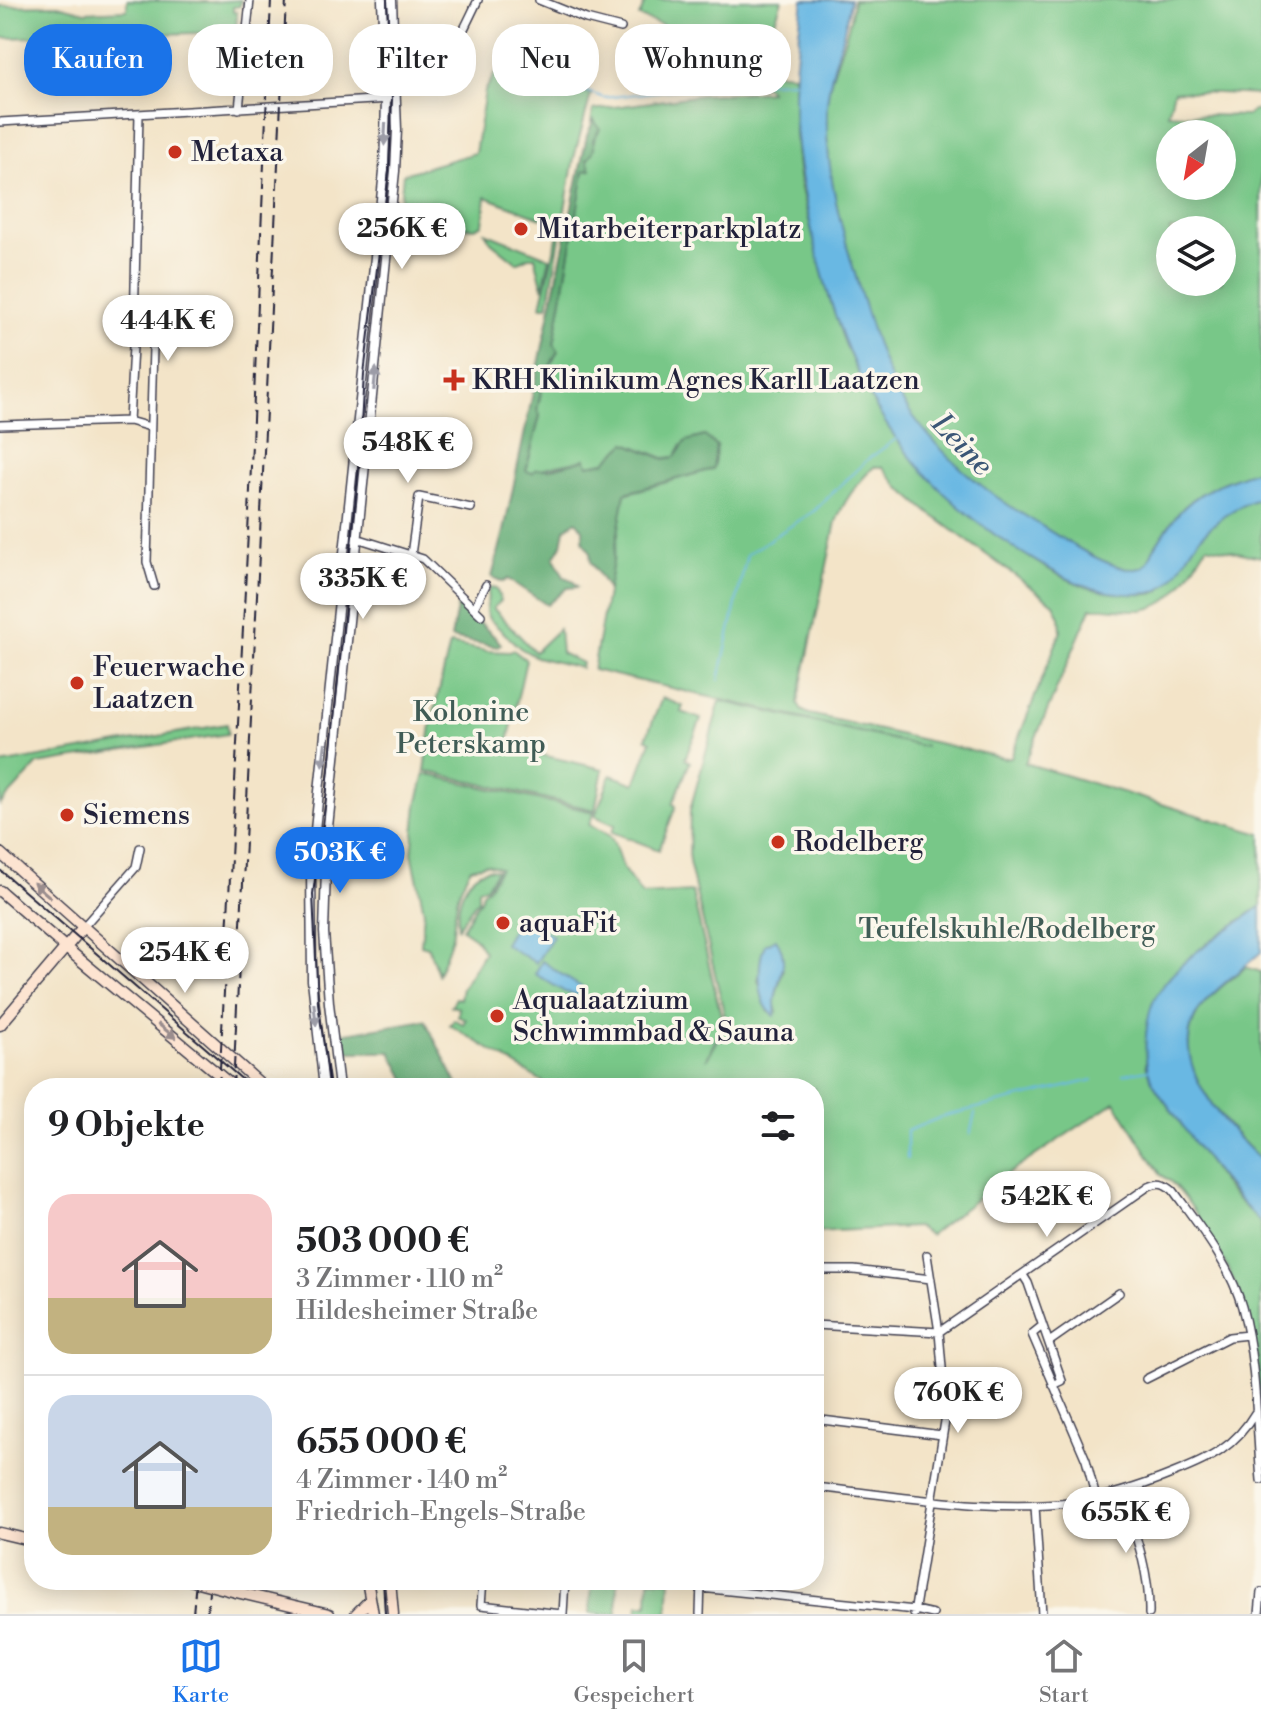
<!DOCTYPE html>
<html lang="de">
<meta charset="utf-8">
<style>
body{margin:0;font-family:"Libre Bodoni",serif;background:#f2f2f2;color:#202124;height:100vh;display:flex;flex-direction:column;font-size:30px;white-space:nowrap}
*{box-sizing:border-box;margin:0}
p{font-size:26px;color:#757577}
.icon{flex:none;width:44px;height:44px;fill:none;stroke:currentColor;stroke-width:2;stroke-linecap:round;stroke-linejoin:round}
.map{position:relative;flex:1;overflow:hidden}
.side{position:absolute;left:24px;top:1078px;width:800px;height:512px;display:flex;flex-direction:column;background:#fff;border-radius:32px;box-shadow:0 4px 20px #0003}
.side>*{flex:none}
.banner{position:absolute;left:24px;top:24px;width:800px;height:72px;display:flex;gap:16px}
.needle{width:52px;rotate:211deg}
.fabs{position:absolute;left:1156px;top:120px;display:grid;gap:16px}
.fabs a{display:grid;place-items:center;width:80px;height:80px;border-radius:50%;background:#fff;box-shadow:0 4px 20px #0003;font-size:40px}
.price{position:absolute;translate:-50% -68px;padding:0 18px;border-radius:28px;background:#fff;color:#222;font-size:26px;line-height:52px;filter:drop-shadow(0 2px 4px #0008)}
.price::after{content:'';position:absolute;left:50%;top:48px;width:24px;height:18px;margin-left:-12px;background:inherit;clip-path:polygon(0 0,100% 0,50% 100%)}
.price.on{background:#1a73e8;color:#fff}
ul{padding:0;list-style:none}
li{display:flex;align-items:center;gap:24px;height:200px;padding:0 24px}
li+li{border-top:2px solid #e0e0e0}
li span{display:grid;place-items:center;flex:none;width:224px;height:160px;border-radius:24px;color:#555}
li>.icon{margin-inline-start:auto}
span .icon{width:96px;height:96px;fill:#fffc;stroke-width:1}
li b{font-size:34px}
h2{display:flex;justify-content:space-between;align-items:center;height:96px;padding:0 24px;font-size:34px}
.tag{padding:0 28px;border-radius:32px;background:#fff;box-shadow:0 4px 20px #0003;font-size:28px;line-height:72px}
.tag.on{background:#1a73e8;color:#fff}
.menu{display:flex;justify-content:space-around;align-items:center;height:112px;border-top:2px solid #e0e0e0;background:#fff;font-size:22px;color:#757577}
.menu a{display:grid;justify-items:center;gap:4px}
.menu .on{color:#1a73e8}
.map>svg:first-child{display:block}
.green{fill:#78c788;stroke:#4d7462;stroke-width:2;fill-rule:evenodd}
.forest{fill:#62ac74;stroke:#426758;stroke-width:2}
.water{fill:#69b8e3;stroke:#466d8f;stroke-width:2}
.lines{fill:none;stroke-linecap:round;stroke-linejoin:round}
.stream{stroke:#69b8e3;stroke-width:2}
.minor-casing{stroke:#413f50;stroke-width:10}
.tertiary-casing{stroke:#413f50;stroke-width:11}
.secondary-casing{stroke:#413f50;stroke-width:13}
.minor{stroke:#fff;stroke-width:7}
.tertiary{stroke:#fff;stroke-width:8}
.secondary{stroke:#fde4d1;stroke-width:10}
.tram{stroke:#22223b;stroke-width:2}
.rail{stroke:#22223b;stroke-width:2;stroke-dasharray:12 6;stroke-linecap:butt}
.secondary-bridge-casing{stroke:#413f50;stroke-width:13;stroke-linecap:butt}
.secondary-bridge{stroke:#fde4d1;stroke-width:10}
.oneway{fill:#9c9ca7}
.oneway2{fill:#9a8d8e}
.poi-dot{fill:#c8321e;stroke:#fbf7ec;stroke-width:3}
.labels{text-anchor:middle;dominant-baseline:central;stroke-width:7;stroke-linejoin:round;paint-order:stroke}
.poi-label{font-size:28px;fill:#22223b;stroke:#fbf7ec;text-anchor:start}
.park-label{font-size:28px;fill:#405c56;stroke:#fbf7ec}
.water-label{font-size:30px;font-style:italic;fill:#3b5676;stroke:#fbf7ec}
</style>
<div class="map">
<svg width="1261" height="1614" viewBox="0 0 1261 1614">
<rect width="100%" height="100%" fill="#fbf7ec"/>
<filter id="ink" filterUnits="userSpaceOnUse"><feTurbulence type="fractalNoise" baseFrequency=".0125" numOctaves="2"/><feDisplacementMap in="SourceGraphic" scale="16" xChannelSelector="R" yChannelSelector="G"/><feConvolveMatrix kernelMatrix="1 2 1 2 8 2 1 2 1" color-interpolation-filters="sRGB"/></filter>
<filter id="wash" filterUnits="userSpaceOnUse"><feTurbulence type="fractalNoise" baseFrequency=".006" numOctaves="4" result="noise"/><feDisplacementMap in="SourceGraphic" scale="32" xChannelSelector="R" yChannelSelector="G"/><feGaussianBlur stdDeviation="1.8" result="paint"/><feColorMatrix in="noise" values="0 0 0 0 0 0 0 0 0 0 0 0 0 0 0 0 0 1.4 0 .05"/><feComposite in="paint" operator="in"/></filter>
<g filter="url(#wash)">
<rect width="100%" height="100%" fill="#f3e4c8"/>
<!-- green -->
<path class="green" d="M127 0 210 2 241 0 240 6 233 7V12H237L236 32 0 38V6L58 5 85 12 127 10Z
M646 0H782L762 60 639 17Z
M853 0H1261V95L1174 91 1168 114 1247 116 1253 110 1261 111V469C1231 479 1197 489 1177 515 1169 526 1160 538 1153 550 1151 555 1150 562 1145 566 1142 568 1138 569 1134 569 1106 570 1051 531 1026 517 982 490 940 453 909 412 884 378 873 335 861 295 843 234 823 170 827 105 829 69 851 36 853 0ZM1170 134H1222V186H1170ZM1170 230H1222V282H1170Z
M501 63 591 94 574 158 548 306H541L560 225 486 197 483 224 475 228 398 222 403 174 475 153 485 91Z
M746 70 794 74C794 109 794 147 800 183 804 205 811 226 816 248 852 397 904 477 1035 561 1065 580 1095 594 1131 594 1138 594 1148 595 1155 593 1171 586 1176 569 1185 556 1203 530 1230 507 1261 498V557L1207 546C1190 571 1176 606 1142 610 1125 611 1108 607 1091 608L1025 763 1261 834V906L1206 944 1174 973 1149 1018 1146 1065 1157 1090 1228 1190 1261 1223V1425C1258 1395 1258 1363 1253 1333 1247 1299 1191 1189 1161 1175L1115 1102 1011 1172 930 1235 917 1227 814 1232V1088H553L450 1025 454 1019 463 1024 466 1019 458 1016 459 1008 451 1006 456 998 460 999 462 988 484 952 475 938 462 929 481 898 482 892 488 888 500 868 486 864 471 868C456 891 456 905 453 931 451 945 443 961 438 974L428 947 421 945 424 911 412 853 417 805 425 774 594 812 589 825C622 839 610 841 623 868 628 877 636 886 642 895L692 892 723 1024 706 1060 723 1032 725 1017 689 862 690 810 720 701 926 747 593 670 625 494 713 469 717 446 704 436C689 440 680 441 676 457L664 458 626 443 605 462 588 465 585 459C571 463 542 466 532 473L526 471 540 416 537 410C541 389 547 370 558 351L554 345 584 171 597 133 594 120 591 122 593 110 702 95 770 91 766 86 736 88ZM874 467H883L899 487 928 512 1054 604 1060 617 1061 631 1011 757 1004 758 809 714 801 710 798 703 836 522C844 500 858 482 874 467ZM762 966 783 970 774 1002 777 1012H769L758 980Z
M485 232 550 258 543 288 535 257H528L517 263 491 242Z
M489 587 496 588 501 601 493 608 535 652 559 629 561 653 582 663 581 668 536 657 520 648 489 619 486 612Z
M450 644 486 651 510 652 513 650 526 660 507 747 603 769 595 810 425 771 431 725Z
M662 698 683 706 681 712 701 719 685 759 690 762 673 804 676 806 659 850 612 832 615 825 595 816 611 775 635 784 651 741 646 738Z
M227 724 228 734 38 764 0 805V764Z
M487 869 497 870 486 887 478 889V899L458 927C456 905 463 876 487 869Z
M1246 967 1261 972V1160C1226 1125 1162 1061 1201 1008 1212 992 1231 980 1246 967Z
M592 1580H618L617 1614 590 1613Z
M649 1580H670L668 1614H638L639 1605H648Z"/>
<!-- forest -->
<path class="forest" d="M594 120 600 129 593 140C596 149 593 153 587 160L591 170 584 171 554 344 558 351C547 369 541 389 537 410L540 415 526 471 532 473 537 469H549L586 459 588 465 605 462 626 443 664 459 675 457 686 441 705 436 716 446 713 469 625 493 608 590 591 562 590 551 583 542V529L576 521 565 529 562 545 554 558 564 577 572 580 578 587 567 588 547 605 508 579 503 582 492 577 504 531 587 135Z
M458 603 496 638 501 644 498 647 451 638Z
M425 1020 459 1088H410L391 1052H342L340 1034Z"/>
<!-- water -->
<path class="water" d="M803 0H850C846 36 829 70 827 106 824 173 844 238 863 301 875 339 886 380 910 412 942 456 985 492 1032 520 1055 534 1107 570 1134 569 1139 569 1142 568 1145 565 1150 561 1151 555 1153 550 1160 538 1169 525 1177 515 1198 489 1231 479 1261 469V498C1238 505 1217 519 1201 537 1185 554 1175 590 1150 593 1099 600 1057 575 1016 549 896 472 848 380 815 245 804 196 794 148 794 96 794 64 799 32 803 0Z
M1261 906V952C1242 970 1217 986 1201 1007 1162 1058 1225 1127 1261 1160V1223C1226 1188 1200 1153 1173 1112 1165 1101 1155 1090 1150 1076 1142 1055 1145 1012 1158 993 1183 954 1225 933 1261 906Z
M520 916 553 936 536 963 504 944Z
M776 939C793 964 774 983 775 1004 775 1008 776 1012 775 1016 756 1004 757 963 765 944Z
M542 961C553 968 576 986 585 988L584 996 565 992 535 974Z"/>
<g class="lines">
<!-- stream -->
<path class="stream" d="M519 65 604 98 720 84 794 81
M719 680 747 554 814 511 867 460 896 439
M1123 1074 1148 1070
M970 1135 975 1113
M907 1159V1131L944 1116 1093 1080"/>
</g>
</g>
<g filter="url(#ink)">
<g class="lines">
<defs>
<path id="minor" d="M539 0 586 19 621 28
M386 76C449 73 453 51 478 0
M239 109 250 0
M0 122 391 99
M134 328C145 331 149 337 153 347L147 562 154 586
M129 421 134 328 139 114
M0 425 129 421 150 427
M346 538 363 540 423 559 481 615
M411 555 419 497 471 508
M474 608 486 585
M84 926 136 867 140 848
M814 1270H854L931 1279
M1023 1275 1028 1283 1062 1381 1053 1385
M814 1325 939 1332 1149 1186C1160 1181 1164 1183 1173 1190 1199 1226 1230 1264 1242 1307 1257 1363 1256 1423 1261 1480
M1042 1326 1032 1334 1086 1460 1096 1498
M1049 1342 1119 1293
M1146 1379 1229 1337 1248 1335
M814 1419 942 1435
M814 1487C894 1495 997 1514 1075 1502 1110 1497 1142 1486 1174 1473 1210 1459 1235 1447 1255 1413
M1121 1493C1135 1533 1150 1571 1149 1614
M1035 1506 1042 1614
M483 1580 481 1605 562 1614
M701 1588 915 1610 933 1614
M563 1614 565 1580
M700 1614 701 1580
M914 1614 946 1415 939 1332 927 1255
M1259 1614 1261 1592"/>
<path id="tertiary" d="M324 1088 312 980 311 868 384 171 386 99 382 0
M339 1088 329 1003 324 932 327 837 395 171 397 130 392 0"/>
<path id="secondary" d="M0 853 265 1088
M0 891 66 948 235 1088
M0 1025 84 926
M0 1533 34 1541
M367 1580 373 1614
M390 1580 393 1614
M236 1592 329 1614
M356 1614 370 1600"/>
</defs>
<!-- minor casing -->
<use href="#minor" class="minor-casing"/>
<!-- tertiary casing -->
<use href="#tertiary" class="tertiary-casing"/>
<!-- secondary casing -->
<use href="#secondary" class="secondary-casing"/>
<!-- minor -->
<use href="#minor" class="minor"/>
<!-- tertiary -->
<use href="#tertiary" class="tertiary"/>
<!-- secondary -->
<use href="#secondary" class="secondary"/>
<!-- tram -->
<path class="tram" d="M0 870 252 1088
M330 1088 318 1003 313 894 326 798 358 476 364 374 389 171 392 99 387 0
M383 1580 385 1614"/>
<!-- rail -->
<path class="rail" d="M219 1088 249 513 271 0
M233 1088 286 0
M193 1614 196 1580
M207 1614 210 1580"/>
<defs>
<path id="secondary-bridge" d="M190 1580 236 1592"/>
</defs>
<!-- secondary-bridge casing -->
<use href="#secondary-bridge" class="secondary-bridge-casing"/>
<!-- secondary-bridge -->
<use href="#secondary-bridge" class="secondary-bridge"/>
</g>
<!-- one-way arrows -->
<defs><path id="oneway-solid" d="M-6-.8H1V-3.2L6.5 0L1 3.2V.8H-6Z" transform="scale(2)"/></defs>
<g class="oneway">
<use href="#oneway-solid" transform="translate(385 134) rotate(93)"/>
<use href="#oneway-solid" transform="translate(375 379) rotate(-84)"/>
<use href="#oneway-solid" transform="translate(324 755) rotate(97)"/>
<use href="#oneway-solid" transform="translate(315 1014) rotate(84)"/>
</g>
<g class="oneway2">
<use href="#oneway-solid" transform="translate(42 890) rotate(-139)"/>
<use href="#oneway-solid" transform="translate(167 1031) rotate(39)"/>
</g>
</g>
<!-- markers -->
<g class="poi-dot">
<circle cx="175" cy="152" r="8"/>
<circle cx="521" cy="229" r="8"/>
<path d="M450 368h8v8h8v8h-8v8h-8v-8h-8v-8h8z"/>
<circle cx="77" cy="683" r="8"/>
<circle cx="67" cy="815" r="8"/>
<circle cx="778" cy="842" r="8"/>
<circle cx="503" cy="923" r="8"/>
<circle cx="497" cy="1016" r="8"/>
</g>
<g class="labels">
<!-- poi labels -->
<g class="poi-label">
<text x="191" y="152">Metaxa</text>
<text x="537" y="229">Mitarbeiterparkplatz</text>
<text x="472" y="380">KRH Klinikum Agnes Karll Laatzen</text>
<text x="93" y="667">Feuerwache<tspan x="93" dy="32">Laatzen</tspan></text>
<text x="83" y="815">Siemens</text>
<text x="794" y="842">Rodelberg</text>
<text x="519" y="923">aquaFit</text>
<text x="513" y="1000">Aqualaatzium<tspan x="513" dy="32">Schwimmbad &amp; Sauna</tspan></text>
</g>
<!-- park labels -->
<g class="park-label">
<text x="471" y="712">Kolonine<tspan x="471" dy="32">Peterskamp</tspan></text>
<text x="1007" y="929">Teufelskuhle/Rodelberg</text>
</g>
<!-- water labels -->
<g class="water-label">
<text transform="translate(962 445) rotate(46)">Leine</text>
</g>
</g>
</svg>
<div class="fabs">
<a><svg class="needle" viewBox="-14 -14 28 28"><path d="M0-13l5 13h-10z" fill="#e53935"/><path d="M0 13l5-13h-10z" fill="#757577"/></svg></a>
<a><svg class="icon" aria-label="layers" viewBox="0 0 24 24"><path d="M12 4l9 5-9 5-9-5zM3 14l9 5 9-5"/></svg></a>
</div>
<b class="price" style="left:402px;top:271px">256K €</b>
<b class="price" style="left:168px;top:363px">444K €</b>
<b class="price" style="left:408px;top:485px">548K €</b>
<b class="price" style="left:363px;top:621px">335K €</b>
<b class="price on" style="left:340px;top:895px">503K €</b>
<b class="price" style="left:185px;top:995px">254K €</b>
<b class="price" style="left:1047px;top:1239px">542K €</b>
<b class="price" style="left:958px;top:1435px">760K €</b>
<b class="price" style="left:1126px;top:1555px">655K €</b>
<div class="banner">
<a class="tag on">Kaufen</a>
<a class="tag">Mieten</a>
<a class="tag">Filter</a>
<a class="tag">Neu</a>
<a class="tag">Wohnung</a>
</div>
<section class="side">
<h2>9 Objekte<svg class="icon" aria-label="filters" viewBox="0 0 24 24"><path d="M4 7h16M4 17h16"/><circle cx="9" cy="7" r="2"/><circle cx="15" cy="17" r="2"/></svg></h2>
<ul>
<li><span style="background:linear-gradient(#f6c9c9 65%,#c2b280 0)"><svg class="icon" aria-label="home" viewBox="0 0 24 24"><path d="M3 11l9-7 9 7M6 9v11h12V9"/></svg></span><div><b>503 000 €</b><p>3 Zimmer · 110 m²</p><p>Hildesheimer Straße</p></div></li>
<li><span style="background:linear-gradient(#c9d6e8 70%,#c2b280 0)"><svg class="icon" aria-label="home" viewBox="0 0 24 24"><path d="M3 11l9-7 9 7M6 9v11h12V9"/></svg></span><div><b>655 000 €</b><p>4 Zimmer · 140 m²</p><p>Friedrich-Engels-Straße</p></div></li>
</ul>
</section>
</div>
<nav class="menu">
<a class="on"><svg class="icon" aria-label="map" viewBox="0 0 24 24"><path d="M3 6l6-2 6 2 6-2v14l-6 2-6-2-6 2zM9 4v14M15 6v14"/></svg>Karte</a>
<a><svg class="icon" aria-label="saved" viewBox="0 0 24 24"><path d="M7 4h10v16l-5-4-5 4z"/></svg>Gespeichert</a>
<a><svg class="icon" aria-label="home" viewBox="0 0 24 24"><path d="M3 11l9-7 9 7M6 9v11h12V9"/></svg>Start</a>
</nav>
